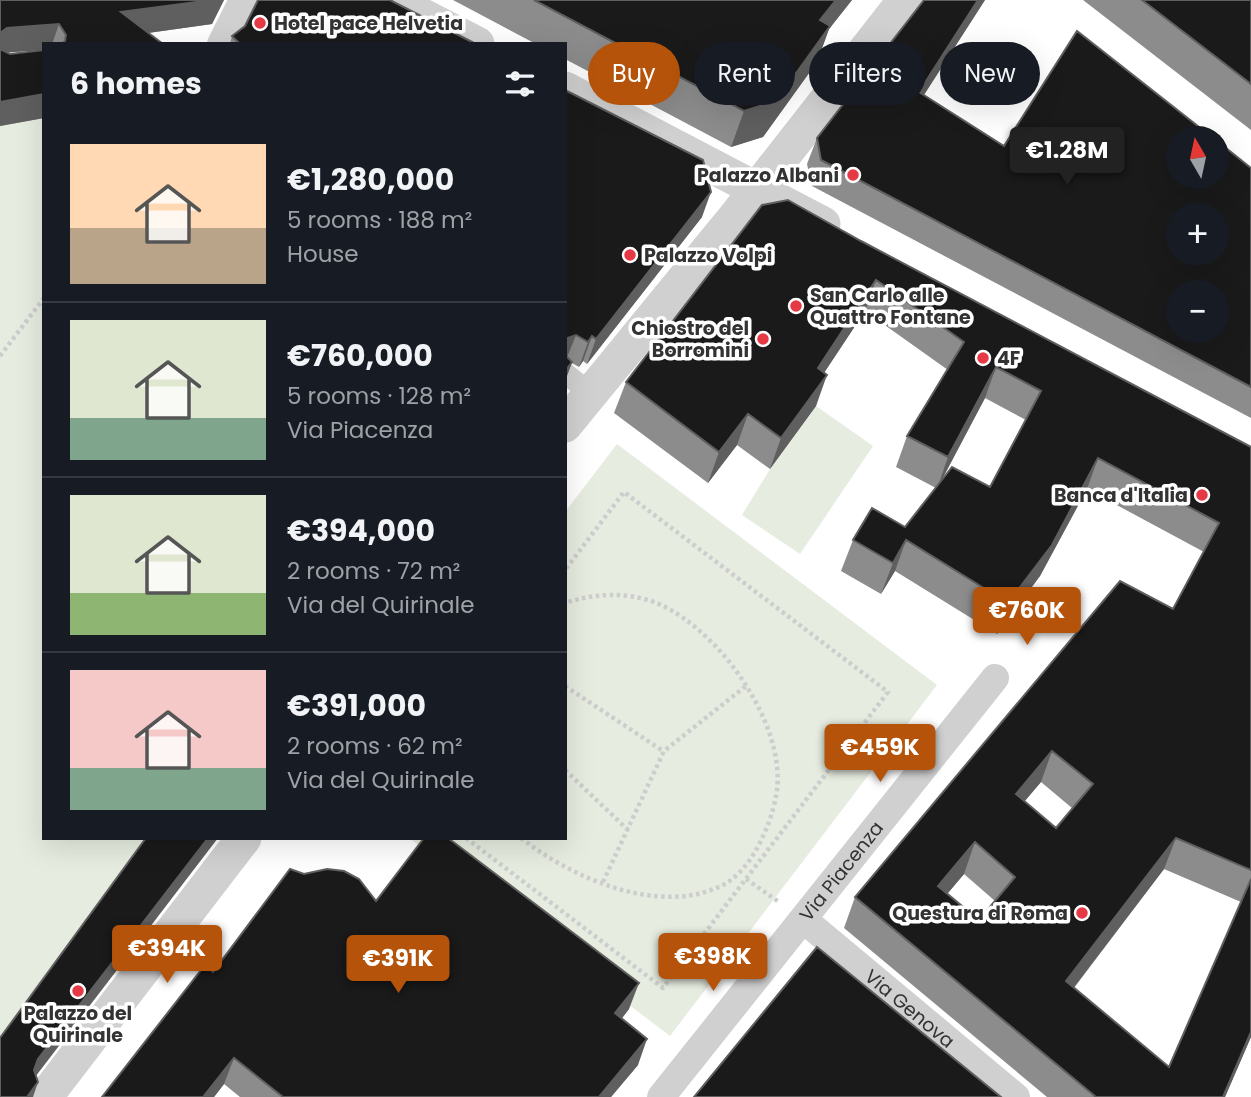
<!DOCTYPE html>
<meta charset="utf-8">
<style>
body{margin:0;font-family:Poppins,sans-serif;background:#242831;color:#f1f3f6;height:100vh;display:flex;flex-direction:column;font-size:26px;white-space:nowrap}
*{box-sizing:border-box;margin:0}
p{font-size:23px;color:#9ea1a6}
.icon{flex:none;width:38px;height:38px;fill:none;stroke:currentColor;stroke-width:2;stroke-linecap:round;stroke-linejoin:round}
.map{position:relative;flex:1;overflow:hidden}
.sheet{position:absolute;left:42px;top:42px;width:525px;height:798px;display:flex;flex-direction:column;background:#171b24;border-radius:0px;box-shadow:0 7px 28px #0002}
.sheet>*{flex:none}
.banner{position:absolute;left:588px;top:42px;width:556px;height:63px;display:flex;gap:14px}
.needle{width:46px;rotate:351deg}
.fabs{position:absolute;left:1166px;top:126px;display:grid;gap:14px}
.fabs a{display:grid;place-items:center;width:63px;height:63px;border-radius:50%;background:#171b24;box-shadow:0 7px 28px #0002;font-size:35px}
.price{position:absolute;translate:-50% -60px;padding:0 16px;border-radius:7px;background:#b45309;color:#fff;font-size:23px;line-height:46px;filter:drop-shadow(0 2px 4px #0008)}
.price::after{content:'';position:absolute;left:50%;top:42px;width:21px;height:16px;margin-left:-10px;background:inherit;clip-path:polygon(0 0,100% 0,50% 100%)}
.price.active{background:#222;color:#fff}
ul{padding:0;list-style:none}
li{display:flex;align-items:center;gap:21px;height:175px;padding:0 28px}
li+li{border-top:2px solid #363941}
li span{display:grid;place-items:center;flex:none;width:196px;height:140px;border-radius:0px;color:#555}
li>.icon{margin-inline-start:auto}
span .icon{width:84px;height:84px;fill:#fffc;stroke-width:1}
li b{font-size:30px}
h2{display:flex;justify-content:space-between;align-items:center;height:84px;padding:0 28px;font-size:30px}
.tag{padding:0 24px;border-radius:32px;background:#171b24;box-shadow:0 7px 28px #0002;font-size:24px;line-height:63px}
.tag.active{background:#b45309;color:#fff}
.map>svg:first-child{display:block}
.green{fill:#e6ecdf}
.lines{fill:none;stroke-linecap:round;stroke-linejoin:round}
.path{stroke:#cdcdcd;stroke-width:4.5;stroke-dasharray:3.5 3.5;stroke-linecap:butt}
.pedestrian{stroke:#d0d0d0;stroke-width:21}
.minor{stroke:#d0d0d0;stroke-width:28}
.tertiary{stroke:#d0d0d0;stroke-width:35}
.wall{fill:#8c8c8c;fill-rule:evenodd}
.shaded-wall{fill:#5f5f5f}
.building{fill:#1a1a1a;stroke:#5f5f5f;stroke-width:2;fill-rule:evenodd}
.poi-dot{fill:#e63946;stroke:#fff;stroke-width:2.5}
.labels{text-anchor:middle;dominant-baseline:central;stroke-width:7;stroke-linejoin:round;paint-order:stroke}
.poi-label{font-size:19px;font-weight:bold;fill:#333;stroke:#fff;text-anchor:start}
.street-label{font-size:19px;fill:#333;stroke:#fff}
</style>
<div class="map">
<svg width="1251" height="1097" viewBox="0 0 1251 1097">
<rect width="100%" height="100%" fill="#fff"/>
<!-- green -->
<path class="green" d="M44 118V838H156L0 1051V126Z
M816 406 873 446 800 554 742 515 770 469Z
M617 444 937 685 670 1036 409 838H565V512Z"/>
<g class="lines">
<!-- path -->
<path class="path" d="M0 356 44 298
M565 686 663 751
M565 770 628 830
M466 838 663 988 888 692 624 492 565 570
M521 838C572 878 659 917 723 885 751 871 771 825 776 796 790 726 714 620 648 600 620 592 593 594 565 603
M746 879 779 902
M603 882 664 751 746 686"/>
<!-- pedestrian -->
<path class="pedestrian" d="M565 373 590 393"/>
<!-- minor -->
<g class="minor">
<path d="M221 44 243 0"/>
<path id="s1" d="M804 920 1016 1097"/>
<path id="s2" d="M661 1097 995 678"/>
</g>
<!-- tertiary -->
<path class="tertiary" d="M392 0 477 44
M565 89 823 224
M565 425 736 216 905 0
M45 1097 244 838"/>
</g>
<!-- wall -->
<path class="wall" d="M0 0H224L212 24 148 33 162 44H44V118L0 126ZM43 50 10 54 7 52Z
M453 0H852L829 29 817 62 763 137 731 147 565 59V44H536Z
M924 0H985L924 95 1004 146 1251 168V418L812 186 807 164 817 138Z
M1083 0H1251V130Z
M232 36 476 44H230Z
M565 90 702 217 587 364 583 361 579 367 572 363 565 381Z
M861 241 1251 447V1037L1225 1097H1047L844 928 855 897 1173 609 1204 552 1087 489 1040 576 997 634 895 571 881 594 841 571 853 540 905 527 936 488 896 467 907 436 948 370 865 311 824 373 816 406 770 469 737 445 708 483 614 413 626 382ZM985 398 1026 420 990 487 940 483ZM1041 782 1072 808 1056 828 1025 801ZM1164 869 1241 902 1169 1067 1074 988ZM964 874 995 901 979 920 947 894Z
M376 901 629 1009 622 1018 638 1065 611 1097H240L224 1084 214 1097H102L213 972Z"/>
<!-- shaded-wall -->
<path class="shaded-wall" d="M212 0H224L212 24 112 38 121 12Z
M836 0H852L829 29 817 62 763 137 731 147 744 111Z
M978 0H985L909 118 919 92Z
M59 24 52 44H44V50L0 53V33L7 28Z
M44 94V118L0 126V102Z
M711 192 702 217 587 364 596 339Z
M876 280 865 311 806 400 818 368Z
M576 335 566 360H565V339Z
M592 336 583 361 579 367 588 342Z
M572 362 565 381V371Z
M996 367 985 398 937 489 948 457Z
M827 375 816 406 770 469 781 438Z
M748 414 737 445 708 483 719 452Z
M1098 458 1087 489 1040 576 997 634 1008 603Z
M906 540 895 571 881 594 893 563Z
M1052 751 1041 782 1004 825 1016 794Z
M208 838H218L29 1085 38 1059Z
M1176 838 1164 869 1055 1012 1066 981Z
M975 842 964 874 927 918 938 886Z
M639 983 629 1009 606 1039 615 1013Z
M1251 1032V1037L1225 1097H1223Z
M647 1039 638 1065 611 1097H599Z
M234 1058 224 1084 214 1097H203Z
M38 1082 33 1097H27Z"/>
<!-- building -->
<path class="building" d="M0 0H212L121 12 163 44H62L65 41 66 35 59 24 7 28 0 33Z
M258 0H390L476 44H240L232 36 245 26Z
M534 0H836L820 20 830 26 776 101 744 111Z
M924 0H978L919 92 1004 146 1077 31 1213 138H1178V177H1216V140L1251 168V387L821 160 817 138ZM1178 215H1216V254H1178ZM1178 292H1216V331H1178Z
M1142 0H1251V84Z
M0 49 10 54 44 50V94L0 102Z
M565 90 703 160 711 192 596 339 592 336 588 342 576 335 565 339Z
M788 200 861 241 1251 447V870L1176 838 1066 981 1169 1067 1251 879V1032L1223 1097H1096L855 897 1120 581 1173 609 1219 523 1098 458 1052 545 1008 603 906 540 893 563 853 540 872 508 905 527 952 467 990 487 1041 391 996 367 948 457 907 436 964 342 876 280 818 368 827 375 781 438 748 414 719 452 626 382 762 205ZM1052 751 1093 784 1056 828 1016 794ZM975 842 1015 877 979 920 938 886Z
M565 355 572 362 565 371Z
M146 838H208L38 1059 34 1070 38 1082 27 1097H0V1038Z
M424 838H448L639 983 615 1013 647 1039 599 1097H283L234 1058 203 1097H102L205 965 213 972 290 869 304 874 327 869 344 871 359 879 376 901Z
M817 947 1001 1097H694Z"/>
<!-- markers -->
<g class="poi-dot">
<circle cx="260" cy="23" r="7"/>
<circle cx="853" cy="175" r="7"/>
<circle cx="630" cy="255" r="7"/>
<circle cx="796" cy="306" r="7"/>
<circle cx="763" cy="339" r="7"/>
<circle cx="983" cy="358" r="7"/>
<circle cx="1202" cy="495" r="7"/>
<circle cx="1082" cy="913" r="7"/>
<circle cx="78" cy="991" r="7"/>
</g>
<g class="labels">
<!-- poi labels -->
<g class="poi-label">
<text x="274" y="23">Hotel pace Helvetia</text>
<text x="839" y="175" text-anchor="end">Palazzo Albani</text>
<text x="644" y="255">Palazzo Volpi</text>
<text x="810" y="295">San Carlo alle<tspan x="810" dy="22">Quattro Fontane</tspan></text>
<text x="749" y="328" text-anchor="end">Chiostro del<tspan x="749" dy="22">Borromini</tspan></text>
<text x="997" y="358">4F</text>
<text x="1188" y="495" text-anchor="end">Banca d'Italia</text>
<text x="1068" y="913" text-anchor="end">Questura di Roma</text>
<text x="78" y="1013" text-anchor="middle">Palazzo del<tspan x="78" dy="22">Quirinale</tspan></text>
</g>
<!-- street labels -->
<g class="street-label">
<text stroke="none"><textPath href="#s2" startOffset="289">Via Piacenza</textPath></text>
<text stroke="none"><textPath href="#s1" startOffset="138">Via Genova</textPath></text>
</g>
</g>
</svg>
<div class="fabs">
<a><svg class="needle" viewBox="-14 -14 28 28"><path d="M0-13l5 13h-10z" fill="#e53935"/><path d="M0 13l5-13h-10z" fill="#9ea1a6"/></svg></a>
<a>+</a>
<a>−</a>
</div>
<b class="price active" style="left:1067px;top:187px">€1.28M</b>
<b class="price" style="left:1027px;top:647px">€760K</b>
<b class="price" style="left:880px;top:784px">€459K</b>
<b class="price" style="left:167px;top:985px">€394K</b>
<b class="price" style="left:713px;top:993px">€398K</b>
<b class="price" style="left:398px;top:995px">€391K</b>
<div class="banner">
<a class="tag active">Buy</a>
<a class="tag">Rent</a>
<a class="tag">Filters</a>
<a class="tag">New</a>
</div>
<section class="sheet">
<h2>6 homes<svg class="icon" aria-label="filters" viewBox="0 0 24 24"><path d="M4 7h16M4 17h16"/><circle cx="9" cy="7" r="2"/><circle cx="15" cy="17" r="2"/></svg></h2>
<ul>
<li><span style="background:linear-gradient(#ffd9b3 60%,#b9a48a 0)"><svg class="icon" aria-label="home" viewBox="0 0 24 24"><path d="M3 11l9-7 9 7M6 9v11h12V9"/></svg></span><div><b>€1,280,000</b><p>5 rooms · 188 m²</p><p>House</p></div></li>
<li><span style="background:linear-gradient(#dfe7d0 70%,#7fa58c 0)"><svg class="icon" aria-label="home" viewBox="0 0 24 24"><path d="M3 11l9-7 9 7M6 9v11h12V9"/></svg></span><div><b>€760,000</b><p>5 rooms · 128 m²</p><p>Via Piacenza</p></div></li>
<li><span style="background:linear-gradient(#dfe7d0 70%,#8fb573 0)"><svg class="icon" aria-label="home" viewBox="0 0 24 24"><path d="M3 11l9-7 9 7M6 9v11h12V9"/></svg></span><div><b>€394,000</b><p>2 rooms · 72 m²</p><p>Via del Quirinale</p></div></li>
<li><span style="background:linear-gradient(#f6c9c9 70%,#7fa58c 0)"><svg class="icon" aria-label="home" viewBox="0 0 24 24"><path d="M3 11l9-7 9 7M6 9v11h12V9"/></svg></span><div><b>€391,000</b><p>2 rooms · 62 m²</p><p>Via del Quirinale</p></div></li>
</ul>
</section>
</div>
